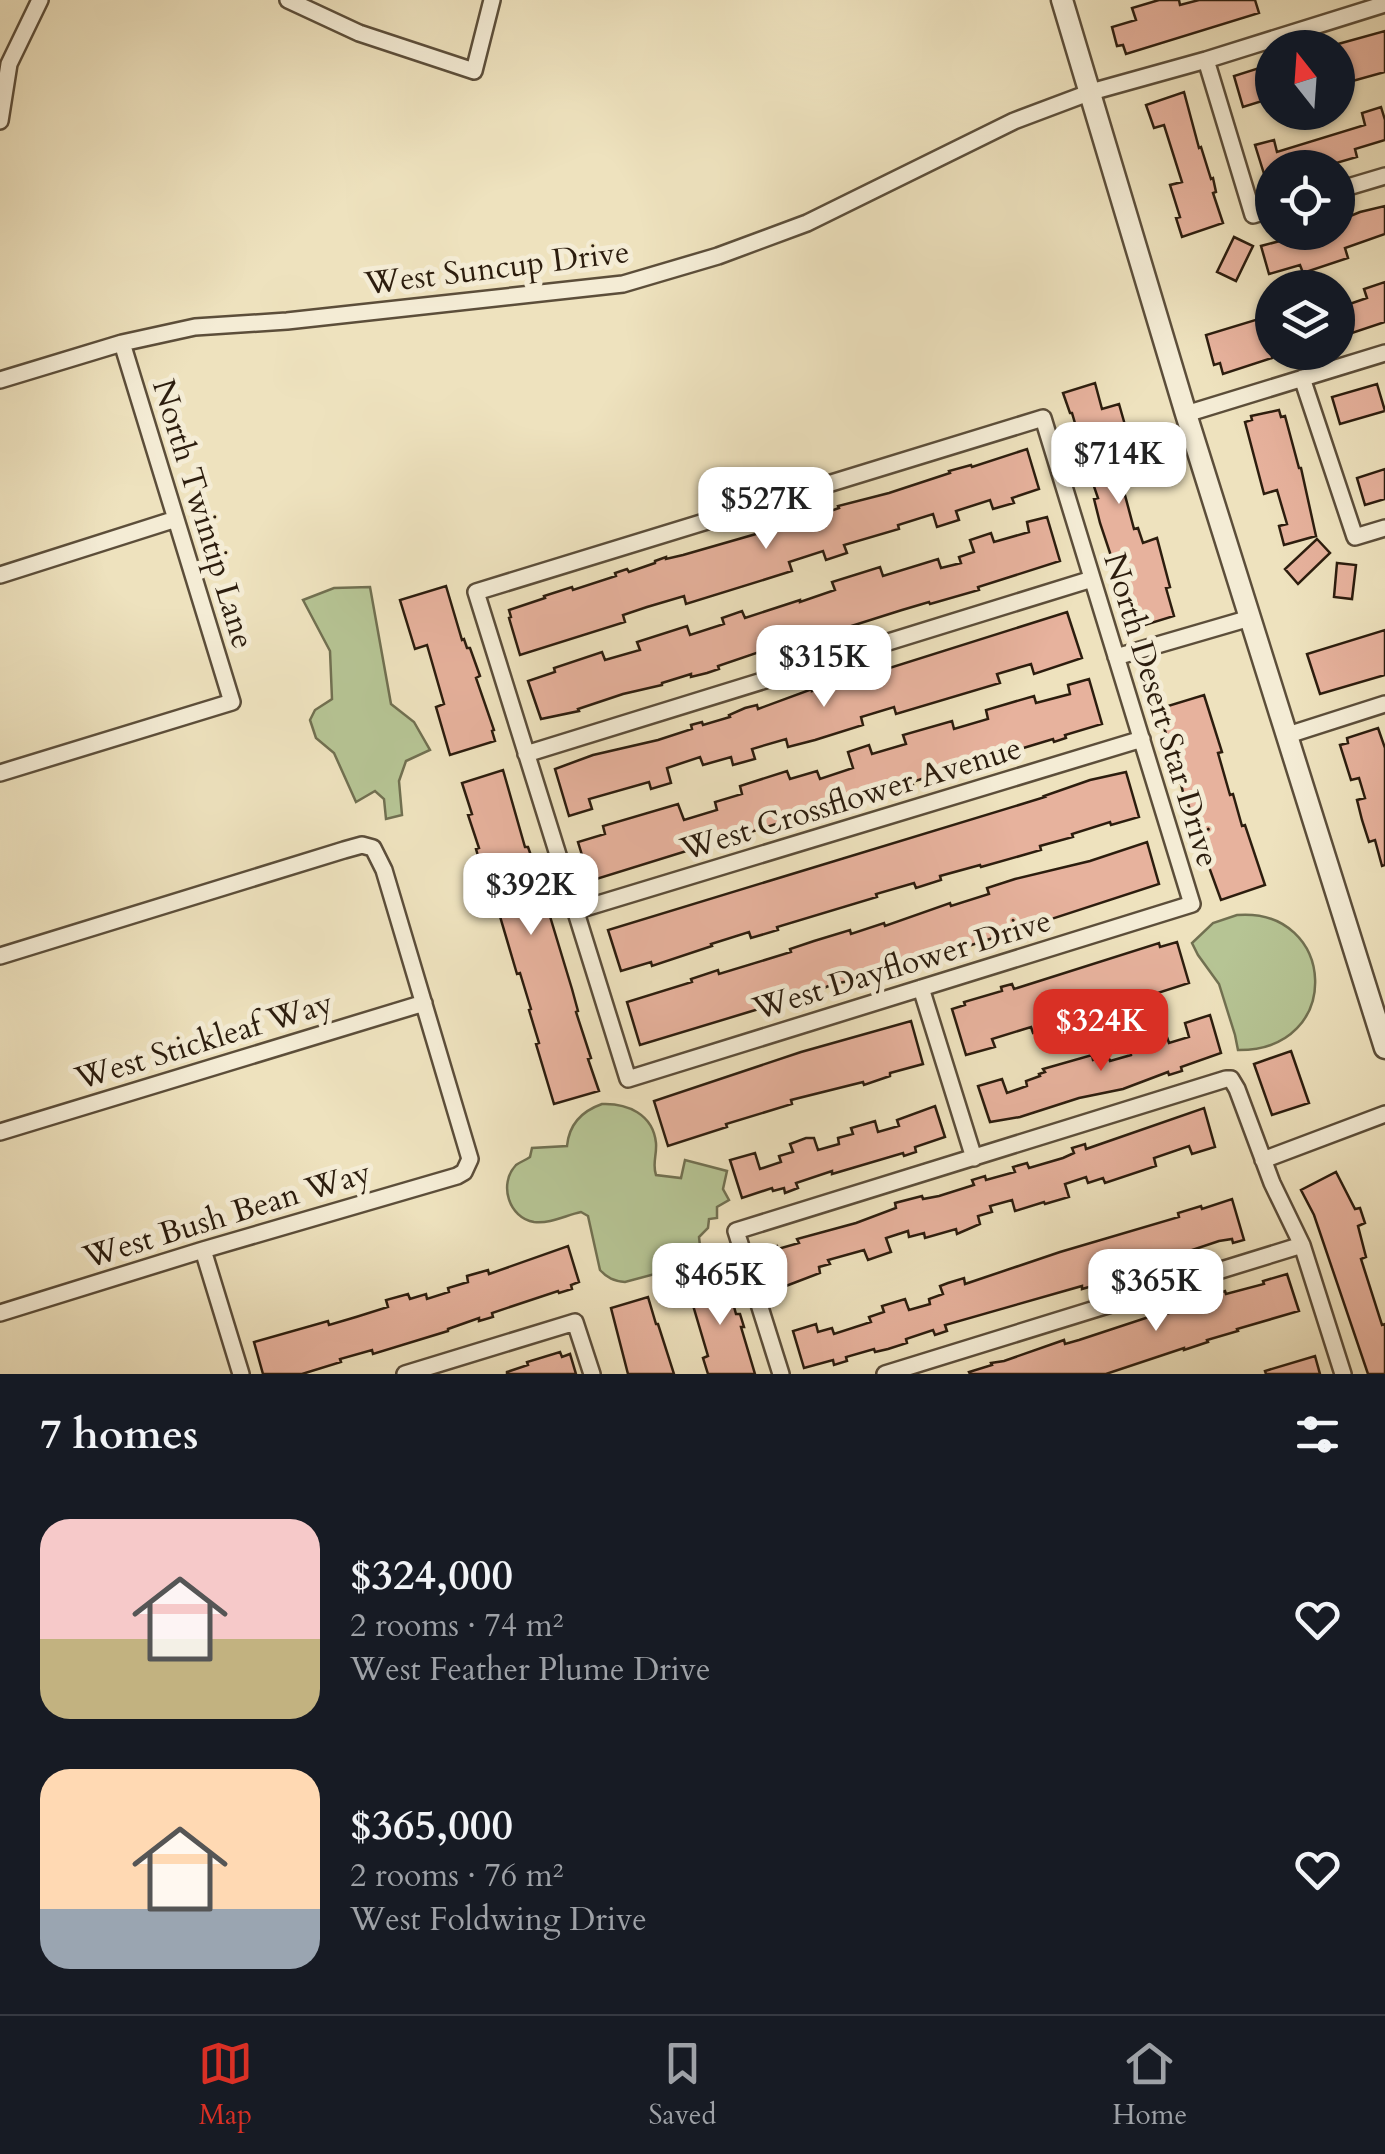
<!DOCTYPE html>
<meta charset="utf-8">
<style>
body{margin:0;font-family:Cardo,serif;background:#20242c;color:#f1f3f6;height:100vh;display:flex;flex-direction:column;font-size:38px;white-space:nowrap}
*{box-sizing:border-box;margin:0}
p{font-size:32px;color:#9ea1a6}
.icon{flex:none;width:55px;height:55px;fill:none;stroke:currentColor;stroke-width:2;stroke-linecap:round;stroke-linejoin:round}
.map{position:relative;height:1374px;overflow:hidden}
.sheet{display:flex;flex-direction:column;background:#171b24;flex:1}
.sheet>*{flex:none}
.needle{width:65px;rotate:343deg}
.buttons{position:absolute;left:1255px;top:30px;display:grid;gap:20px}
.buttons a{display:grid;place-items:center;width:100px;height:100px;border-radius:50%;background:#171b24;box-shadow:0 2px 8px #0004;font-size:50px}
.price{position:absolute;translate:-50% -85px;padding:0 22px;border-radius:20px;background:#fff;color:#222;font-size:32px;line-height:65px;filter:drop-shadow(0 2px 5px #0008)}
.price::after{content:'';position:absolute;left:50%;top:60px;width:30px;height:22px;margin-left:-15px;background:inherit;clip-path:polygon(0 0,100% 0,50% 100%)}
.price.selected{background:#d93025;color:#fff}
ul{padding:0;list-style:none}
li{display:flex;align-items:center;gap:30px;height:250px;padding:0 40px}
li span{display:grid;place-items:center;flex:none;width:280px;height:200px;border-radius:30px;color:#555}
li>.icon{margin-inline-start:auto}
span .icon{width:120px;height:120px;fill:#fffc;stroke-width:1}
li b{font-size:42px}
h2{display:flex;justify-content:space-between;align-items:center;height:120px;padding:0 40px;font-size:42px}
.tab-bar{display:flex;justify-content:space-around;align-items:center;height:140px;border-top:2px solid #363941;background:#171b24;font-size:28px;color:#9ea1a6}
.tab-bar a{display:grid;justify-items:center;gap:5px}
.tab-bar .selected{color:#d93025}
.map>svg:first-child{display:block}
.green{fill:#b6c494;stroke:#717051;stroke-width:2.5}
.building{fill:#e7b29d;stroke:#2c1d0e;stroke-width:2.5}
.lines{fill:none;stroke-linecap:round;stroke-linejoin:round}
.minor-casing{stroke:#5c4e3a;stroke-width:20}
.tertiary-casing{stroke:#5c4e3a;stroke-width:25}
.minor{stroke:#f4ecd5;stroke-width:15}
.tertiary{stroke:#f4ecd5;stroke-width:20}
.labels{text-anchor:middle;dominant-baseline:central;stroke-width:10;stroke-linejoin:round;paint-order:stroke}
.street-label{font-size:32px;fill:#2c1d0e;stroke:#f4ecd5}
</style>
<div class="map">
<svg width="1385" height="1374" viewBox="0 0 1385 1374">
<rect width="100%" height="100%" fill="#eee2be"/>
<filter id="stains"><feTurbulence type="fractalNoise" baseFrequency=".002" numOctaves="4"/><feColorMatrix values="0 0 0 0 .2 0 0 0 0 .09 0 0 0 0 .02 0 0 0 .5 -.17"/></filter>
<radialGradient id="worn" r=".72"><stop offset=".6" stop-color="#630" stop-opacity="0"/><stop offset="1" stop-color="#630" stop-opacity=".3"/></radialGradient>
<!-- green -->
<path class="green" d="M370 587 391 704 414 722 430 750 406 761 399 781 402 815 386 819 384 799 375 791 356 802 334 753 316 738 310 720 315 710 332 699 330 651 303 600 334 588Z
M1237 915C1337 907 1345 1051 1238 1050L1235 1035 1219 984 1198 955 1192 943 1213 923Z
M602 1104C627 1103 653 1114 656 1143 657 1155 652 1164 656 1175L681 1178 685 1160 727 1171 723 1189 729 1200 717 1207V1218L709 1219 708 1228 699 1237 701 1255 696 1263 625 1282C614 1281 607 1278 600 1270L588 1216 581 1212C566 1215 551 1224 534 1222 509 1218 498 1184 516 1165 520 1162 526 1160 530 1157L532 1148 567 1146C569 1124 582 1111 602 1104Z"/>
<!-- building -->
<path class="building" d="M1159 0H1179L1180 5 1199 0H1255L1259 13 1126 54 1123 45 1117 46 1112 27 1136 20 1132 8Z
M1385 31V72L1349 82 1346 72 1338 75V44Z
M1272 64V98L1243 107 1234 76Z
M1184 92 1199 148 1201 147 1211 179 1213 178 1216 192 1213 193 1223 223 1182 237 1176 218 1180 217 1170 185 1182 182 1164 125 1154 128 1146 105Z
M1381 107 1385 120V140L1355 149 1357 157 1319 168H1272V193H1270L1255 145 1274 140 1277 152 1365 125 1362 113Z
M1385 206V234L1345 248 1348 258 1303 273 1300 265 1269 274 1261 246 1291 238V235L1299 232H1338V221L1360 212Z
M1234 237 1253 246 1236 281 1217 272Z
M1385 282V322L1349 334 1347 329 1338 331V308L1367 298 1364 289Z
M1272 315V358L1223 374 1220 363 1214 365 1206 335Z
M1095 383 1102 409 1119 404 1125 425 1121 427 1129 455 1124 456 1132 481 1122 484 1134 529 1138 528 1143 543 1157 538 1170 587 1166 588 1174 616 1135 628 1100 523 1094 499 1098 498 1087 466 1085 467 1078 445 1081 444 1072 413H1070L1063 393Z
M1377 384 1385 411 1340 424 1332 397Z
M1279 410 1281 417 1285 416 1299 468H1301L1316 536 1284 545 1279 526 1287 524 1277 490 1264 494 1245 422 1252 420 1251 416Z
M1027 449 1039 489 1012 498 1014 503 993 509 990 500 956 511 959 520 937 527 933 514 898 525 899 529 844 545 847 553 826 560 823 551 789 562 792 571 686 604 684 596 647 607 623 615 625 622 520 655 509 618 511 617 509 610 545 598 544 596 572 587 573 590 616 576 615 573 627 569 629 572 655 563V561L666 557V559L683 555 756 534 782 524 781 521 794 517 795 521 804 518 805 520 839 508 838 506 889 493 950 473 949 471 971 465 972 467Z
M1385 469V499L1365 505 1357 478Z
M1047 517 1060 561 978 587 979 590 930 604 929 602 902 610 763 654 762 651 718 666 719 669 707 673 691 677V674L662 683V685L623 694 578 709 579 711 541 719 528 681 555 672 554 668 602 652 605 660 640 650 637 642 687 626 690 635 724 624 722 618 742 611 745 618 800 600V602L835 590 832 582 880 567 883 576 938 559 941 568 961 563 959 557 974 552 970 540 991 533 994 542 1029 532 1027 522Z
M1317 539 1330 553 1298 584 1285 569Z
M1337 563 1356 565 1352 599 1334 597Z
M446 586 462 640 464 639 467 648H470L480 676 476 678 494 730 492 731 495 741 450 755 436 707 444 704 427 645 415 649 400 600Z
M1067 612 1082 658 1034 674 1031 664 997 674 1000 683 896 714 894 707 861 717 863 725 815 740 788 747 786 739 752 749 755 759 733 765 731 757 703 765 700 757 667 768 671 783 651 789 649 782 589 799 592 809 569 816 555 769 593 755 658 740 692 729 691 725 702 722 703 725 730 717 729 715 745 708 757 705 758 709 812 689V691L864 675V672L876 669 877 672Z
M1385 630V675L1320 694 1307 654Z
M1089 679 1102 724 1065 735 1066 738 1054 742 1053 739 1020 749 984 761V763L972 767 971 763 912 782 913 785 807 814 726 840 725 838 692 847 693 849 590 881 578 842 605 834 603 826 678 804 684 820 717 810 715 802 742 794 740 786 787 771 790 779 817 771 820 779 853 768 848 752 869 745 872 754 906 744 903 735 952 721 954 729 988 719 986 710 1034 696 1036 703 1070 694 1068 685Z
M1204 695 1222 752 1218 753 1230 795 1233 794 1242 826 1245 825 1265 885 1221 900 1209 867H1207L1187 800H1185L1169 737H1167L1158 709Z
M1378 728 1385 748V865L1382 866 1375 840 1369 842 1362 820 1357 800 1365 798 1359 778 1351 780 1340 745 1348 743 1347 738Z
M503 770 525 847H528L535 867 572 989 578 1011 576 1012 591 1058 588 1059 599 1091 554 1104 536 1044 539 1043 529 1010 531 1009 520 973 517 974 499 913 502 912 490 874 484 876 476 849 479 848 468 815 472 814 462 783Z
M1126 772 1139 817 1111 825 1110 822 1072 834 1073 837 1040 846 1041 850 981 867 980 865 940 876 941 880 916 888 914 883 876 894 877 897 777 927 778 930 751 938 749 932 711 944 712 946 652 966 651 962 621 971 608 930 1045 797 1044 796 1090 780Z
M1147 842 1159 884 907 966 905 960 885 967 886 971 864 978 834 984 805 995 640 1045 627 1002 692 982 691 979 718 970 719 974 791 952 790 949 814 941 850 930 851 934 884 923 885 926 950 903 951 906 989 894 987 888 1015 879 1090 861Z
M1177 942 1189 983 1033 1033 1031 1027 992 1039 995 1047 966 1055 952 1009 965 1005 964 1002 1002 991 1001 987 1012 984 1014 989 1159 943 1160 947Z
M1210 1015 1221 1053 1181 1067 1182 1071 1169 1075 1168 1072 1123 1089 1079 1098 1020 1117 990 1122 978 1086 1002 1079 1007 1093 1027 1086 1026 1081 1040 1076 1039 1074 1045 1072 1043 1069 1092 1055 1093 1060 1108 1056 1110 1061 1131 1055 1130 1049 1141 1046 1140 1045 1167 1037 1169 1043 1189 1037 1185 1023Z
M911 1021 923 1064 890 1073V1076L864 1085 863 1082 791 1100 792 1104 726 1124 727 1127 668 1146 654 1101 801 1052Z
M1291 1051 1309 1103 1272 1115 1254 1064Z
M935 1106 945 1137 915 1147 916 1152 904 1156 903 1153 832 1174V1171L796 1183 798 1188 785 1193 784 1188 773 1191 772 1188 742 1198 730 1160 755 1153 760 1169 781 1162 779 1156 793 1152 790 1144 806 1138H814L818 1150 839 1144 838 1138 853 1134 851 1128 875 1121 878 1132 899 1126 897 1120Z
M1204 1108 1215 1147 1192 1154 1189 1146 1154 1158 1156 1166 1105 1183 1103 1178 1088 1183 1086 1177 1065 1184 1069 1197 1045 1204 1044 1202 1015 1211 1012 1200 990 1206 992 1212 978 1216 980 1224 957 1234 956 1229 925 1238 924 1233 909 1237 908 1231 886 1238 891 1252 868 1260 864 1250 828 1260 830 1264 819 1267 820 1273 778 1289 766 1249 777 1246 778 1249 799 1243 797 1239 856 1223 896 1208 895 1203 922 1196 923 1199 939 1196 974 1185 972 1180 985 1176 986 1180 1015 1172 1013 1167 1027 1163 1029 1168 1063 1158 1074 1153 1072 1148 1085 1144 1086 1149Z
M1336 1172 1355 1209 1360 1208 1365 1223 1358 1226 1366 1257 1361 1259 1382 1325 1385 1324V1374H1368L1314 1215 1301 1190Z
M1232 1199 1244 1240 1233 1243 1232 1239 1219 1241 1183 1253 1184 1256 1095 1282 1096 1285 1082 1289V1286L945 1325 947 1331 935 1335 933 1330 906 1339 907 1343 888 1349 875 1352 874 1349 846 1357 847 1361 834 1365 833 1360 804 1368 793 1331 816 1324 818 1332 832 1328 834 1334 871 1322 869 1317 884 1312 882 1306 905 1299 909 1310 930 1304 929 1299 943 1294 940 1286 948 1283 964 1278 965 1284 1060 1252 1179 1217 1178 1213 1201 1206 1202 1209Z
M568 1246 579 1282 571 1285 572 1289 559 1293 558 1291 492 1313 493 1317 479 1321V1318L448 1329V1331L373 1354 372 1350 340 1359 341 1362 302 1374H263L254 1342 328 1321 329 1325 356 1317 388 1307 386 1300 408 1294 410 1299 426 1294 427 1299 449 1292 448 1288 468 1282 467 1276 488 1270 489 1274Z
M725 1274 736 1314H740L744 1327H741L755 1374H708L703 1358 708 1356 687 1285Z
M1287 1274 1299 1311 1237 1329 1238 1331 1207 1340 1208 1342 1184 1350V1348L1106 1374H970L969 1372 992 1365 991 1363 1004 1361 1064 1340 1065 1344 1079 1340 1152 1316 1151 1313 1164 1309 1166 1314 1203 1303 1214 1298 1213 1295 1225 1291 1226 1294 1264 1284 1263 1281Z
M648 1297 656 1324H658L674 1374H628L611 1308Z
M560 1352 562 1357 570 1354 576 1374H507V1372L528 1365 527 1362Z
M1315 1356 1320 1374H1266L1265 1371Z"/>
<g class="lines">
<defs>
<path id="minor" d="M288 0 359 33 474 71 492 0
M1206 60 1253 215 1272 209
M0 121 9 64 40 0
M1338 190 1385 176
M1302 378 1355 537 1385 528
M0 380 122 343 195 327 287 321 623 284 718 256 807 223 1014 121 1091 92 1206 60 1385 4
M1186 414 1385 353
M1043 418 1192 904 628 1079 476 592Z
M0 575 176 519
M1116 657 1250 618
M1288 735 1385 704
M526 754 1092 579
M0 773 232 702 122 343
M575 911 1142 739
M0 956 344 850 362 845 373 848 384 870 470 1159 464 1172 457 1176 203 1250 0 1313
M921 988 974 1158
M0 1132 424 1003
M1263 1160 1385 1114
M203 1250 241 1374
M405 1374 575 1322 592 1374
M781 1374 736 1231 1226 1079H1231L1237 1089 1272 1183 1302 1245 1343 1374
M885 1374 1302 1245"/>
<path id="tertiary" d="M1062 0 1186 414 1385 1048"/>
</defs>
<!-- minor casing -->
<use href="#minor" class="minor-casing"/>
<!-- tertiary casing -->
<use href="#tertiary" class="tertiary-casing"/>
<!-- minor -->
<use href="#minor" class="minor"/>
<!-- tertiary -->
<use href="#tertiary" class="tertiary"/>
</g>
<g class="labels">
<!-- street labels -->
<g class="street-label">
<text transform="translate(497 268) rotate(-7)">West Suncup Drive</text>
<text transform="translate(203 514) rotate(73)">North Twintip Lane</text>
<text transform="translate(1161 710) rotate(73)">North Desert Star Drive</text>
<text transform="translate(851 799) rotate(-17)">West Crossflower Avenue</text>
<text transform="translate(902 965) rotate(-17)">West Dayflower Drive</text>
<text transform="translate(204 1041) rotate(-17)">West Stickleaf Way</text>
<text transform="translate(227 1215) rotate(-17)">West Bush Bean Way</text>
</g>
</g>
<rect width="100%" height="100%" filter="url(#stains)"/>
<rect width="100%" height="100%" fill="url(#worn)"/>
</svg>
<div class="buttons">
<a><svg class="needle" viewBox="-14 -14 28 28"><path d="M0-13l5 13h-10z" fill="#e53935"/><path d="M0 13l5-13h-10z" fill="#9ea1a6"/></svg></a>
<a><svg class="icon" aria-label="locate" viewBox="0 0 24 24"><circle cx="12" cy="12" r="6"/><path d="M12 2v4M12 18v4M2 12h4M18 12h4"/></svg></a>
<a><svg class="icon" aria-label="layers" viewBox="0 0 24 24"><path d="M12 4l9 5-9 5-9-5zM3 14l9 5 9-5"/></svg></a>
</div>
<b class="price" style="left:1119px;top:507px">$714K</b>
<b class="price" style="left:766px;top:552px">$527K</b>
<b class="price" style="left:824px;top:710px">$315K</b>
<b class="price" style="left:531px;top:938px">$392K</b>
<b class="price selected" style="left:1101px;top:1074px">$324K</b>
<b class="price" style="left:720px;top:1328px">$465K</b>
<b class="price" style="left:1156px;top:1334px">$365K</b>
</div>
<section class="sheet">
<h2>7 homes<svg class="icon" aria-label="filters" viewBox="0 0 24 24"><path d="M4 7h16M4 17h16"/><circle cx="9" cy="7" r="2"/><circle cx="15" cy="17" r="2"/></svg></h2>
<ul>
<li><span style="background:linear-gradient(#f6c9c9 60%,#c2b280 0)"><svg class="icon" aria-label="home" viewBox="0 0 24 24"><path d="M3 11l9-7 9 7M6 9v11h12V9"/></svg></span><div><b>$324,000</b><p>2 rooms · 74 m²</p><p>West Feather Plume Drive</p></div><svg class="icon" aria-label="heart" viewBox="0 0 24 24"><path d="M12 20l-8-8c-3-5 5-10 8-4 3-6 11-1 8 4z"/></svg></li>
<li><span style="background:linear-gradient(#ffd9b3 70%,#9aa5b1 0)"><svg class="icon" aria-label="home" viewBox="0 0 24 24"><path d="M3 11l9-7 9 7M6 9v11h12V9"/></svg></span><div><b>$365,000</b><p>2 rooms · 76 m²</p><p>West Foldwing Drive</p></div><svg class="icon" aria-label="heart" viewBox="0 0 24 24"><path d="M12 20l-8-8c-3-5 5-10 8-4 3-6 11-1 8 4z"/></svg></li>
</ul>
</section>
<nav class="tab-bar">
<a class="selected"><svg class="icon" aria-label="map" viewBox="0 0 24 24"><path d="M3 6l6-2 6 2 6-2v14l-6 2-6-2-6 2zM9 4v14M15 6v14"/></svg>Map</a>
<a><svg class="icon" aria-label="saved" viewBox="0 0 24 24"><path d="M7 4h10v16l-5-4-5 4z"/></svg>Saved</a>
<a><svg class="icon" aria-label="home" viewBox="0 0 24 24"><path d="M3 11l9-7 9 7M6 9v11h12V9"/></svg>Home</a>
</nav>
